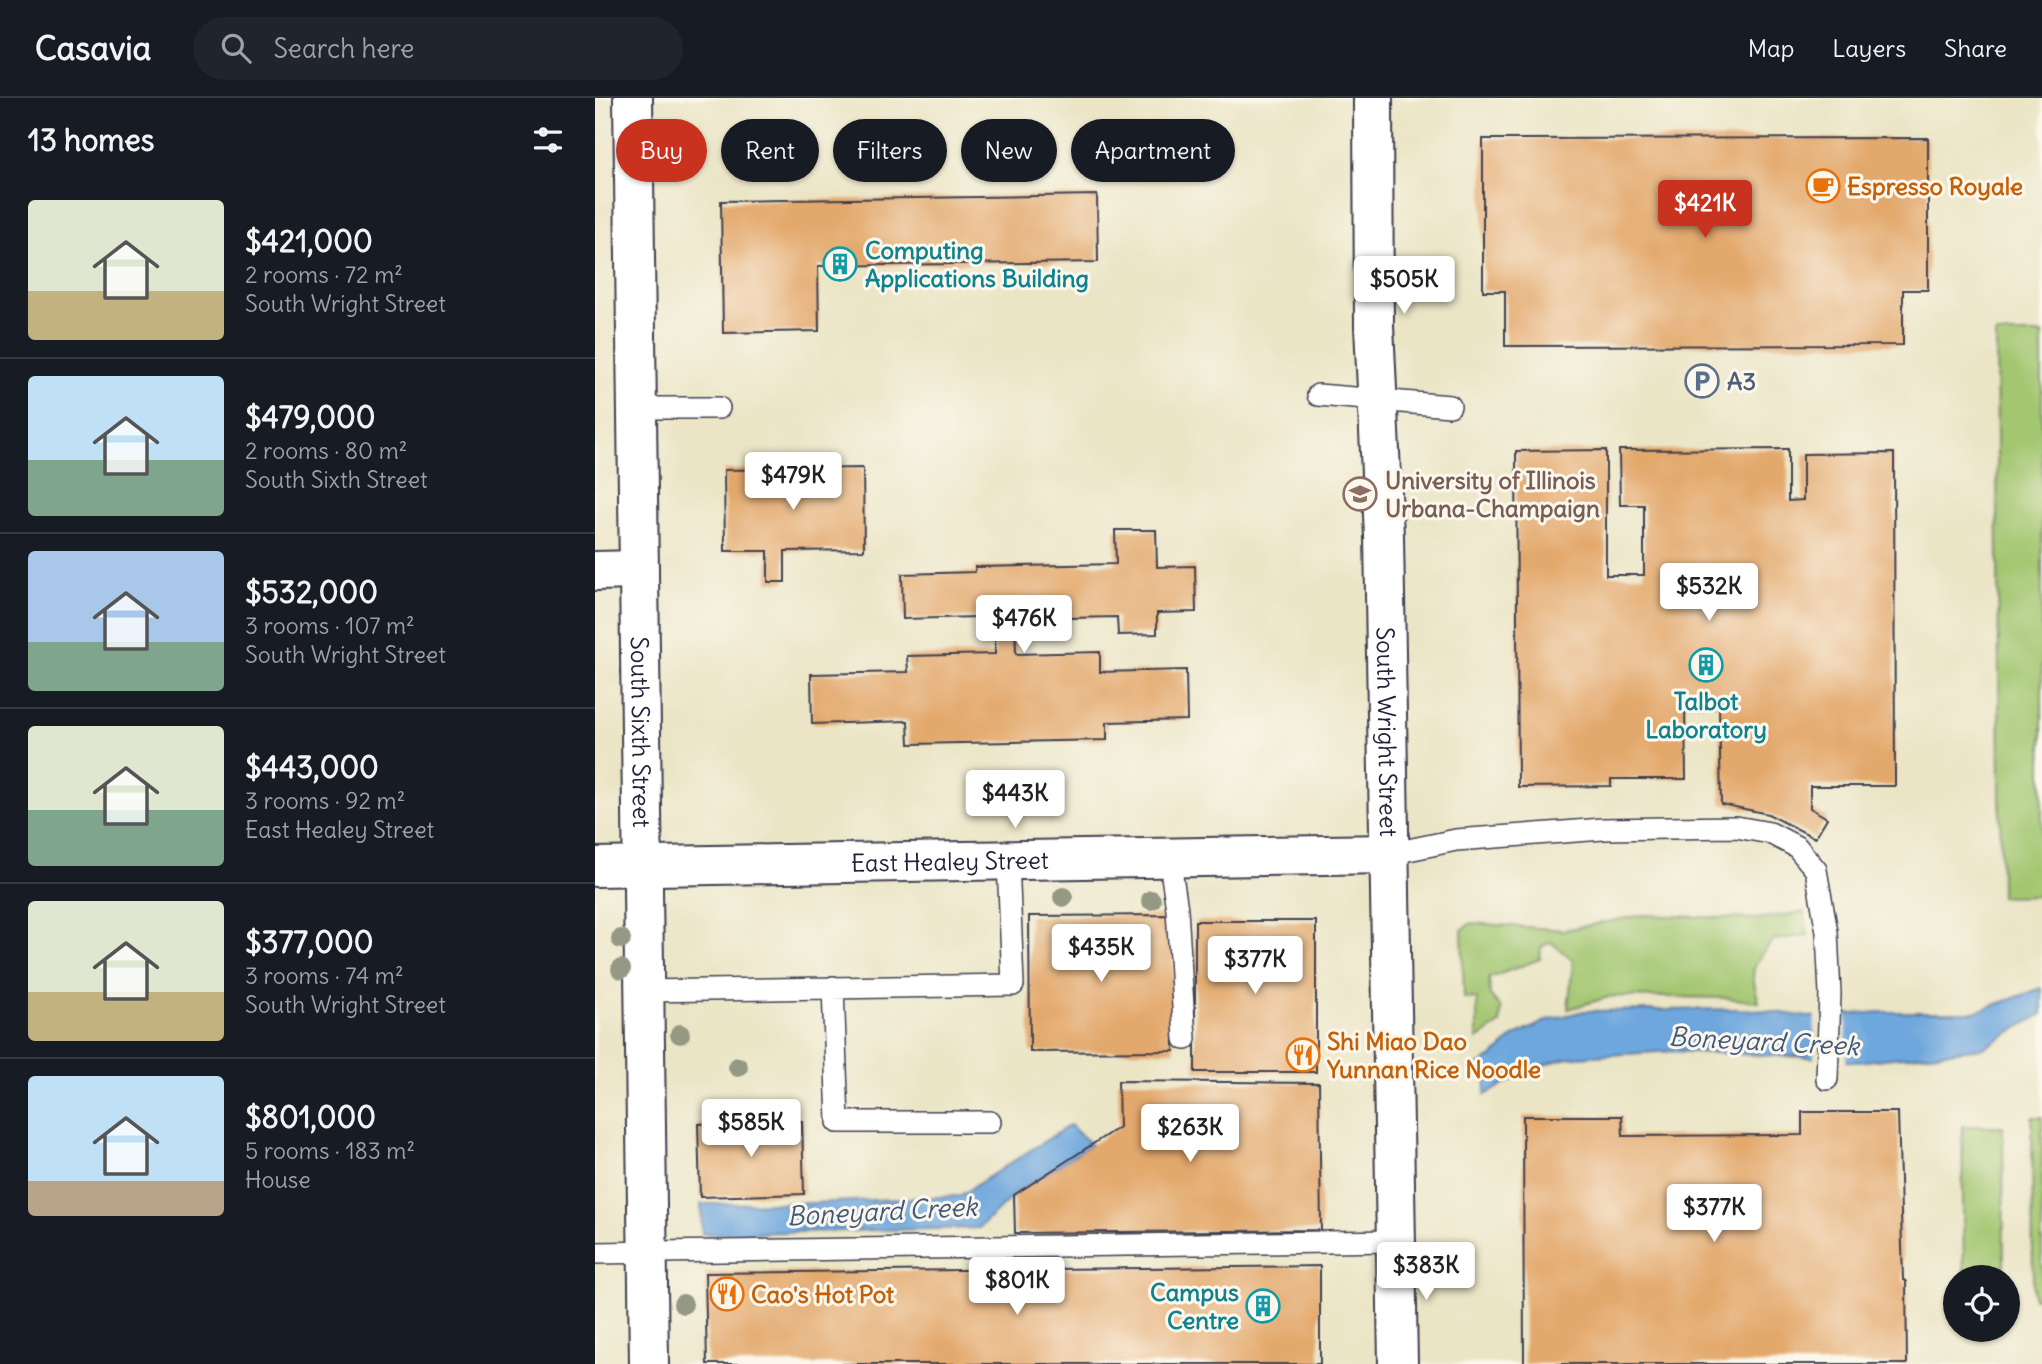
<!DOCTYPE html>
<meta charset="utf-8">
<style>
body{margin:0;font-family:Delius,sans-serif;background:#20242c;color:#f1f3f6;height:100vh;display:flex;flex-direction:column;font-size:26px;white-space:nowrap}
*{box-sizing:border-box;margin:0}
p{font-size:23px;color:#9ea1a6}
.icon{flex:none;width:38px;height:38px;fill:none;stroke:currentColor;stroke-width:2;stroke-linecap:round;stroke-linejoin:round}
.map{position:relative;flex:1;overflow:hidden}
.sheet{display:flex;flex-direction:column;background:#171b24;width:595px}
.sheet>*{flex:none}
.hud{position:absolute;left:21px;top:21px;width:665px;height:63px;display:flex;gap:14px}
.buttons{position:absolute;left:1348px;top:1167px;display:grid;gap:14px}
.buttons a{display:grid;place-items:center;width:77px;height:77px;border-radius:50%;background:#171b24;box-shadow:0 2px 5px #0004;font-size:35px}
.price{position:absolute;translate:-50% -60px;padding:0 16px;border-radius:7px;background:#fff;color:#222;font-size:23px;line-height:46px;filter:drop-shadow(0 2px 4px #0008)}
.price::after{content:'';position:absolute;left:50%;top:42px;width:21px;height:16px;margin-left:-10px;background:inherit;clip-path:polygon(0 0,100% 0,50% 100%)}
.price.selected{background:#c8321e;color:#fff}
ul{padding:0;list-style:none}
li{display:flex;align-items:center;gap:21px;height:175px;padding:0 28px}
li+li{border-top:2px solid #363941}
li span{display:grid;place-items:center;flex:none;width:196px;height:140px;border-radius:7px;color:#555}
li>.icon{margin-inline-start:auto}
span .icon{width:84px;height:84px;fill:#fffc;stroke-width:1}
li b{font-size:30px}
h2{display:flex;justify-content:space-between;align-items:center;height:84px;padding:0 28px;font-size:30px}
.chip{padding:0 24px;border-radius:32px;background:#171b24;box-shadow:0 2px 5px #0004;font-size:24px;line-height:63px}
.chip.selected{background:#c8321e;color:#fff}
header{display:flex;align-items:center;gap:42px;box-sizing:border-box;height:98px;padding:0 35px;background:#171b24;border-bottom:2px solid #363941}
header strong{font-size:33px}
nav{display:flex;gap:38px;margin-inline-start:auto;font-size:24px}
.search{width:490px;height:63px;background:#20242c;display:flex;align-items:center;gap:18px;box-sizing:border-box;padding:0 24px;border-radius:38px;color:#9ea1a6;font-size:26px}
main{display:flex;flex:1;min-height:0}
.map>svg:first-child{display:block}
.green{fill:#a3c670;stroke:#627456;stroke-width:2}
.water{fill:#6ea7dd;stroke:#48648c;stroke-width:2}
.pier{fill:#ebe5c6}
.building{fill:#e3a86c}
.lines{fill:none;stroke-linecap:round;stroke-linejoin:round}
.lane-casing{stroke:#403f50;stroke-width:24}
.street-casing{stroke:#403f50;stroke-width:42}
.secondary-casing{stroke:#403f50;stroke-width:42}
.lane{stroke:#fff;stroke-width:21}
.street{stroke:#fff;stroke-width:38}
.secondary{stroke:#fff;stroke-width:38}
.tree{fill:#959984}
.labels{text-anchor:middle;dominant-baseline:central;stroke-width:6;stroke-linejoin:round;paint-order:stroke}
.food-label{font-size:24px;font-weight:bold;fill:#c56008;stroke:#fbf7ec;text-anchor:start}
.culture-label{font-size:24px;font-weight:bold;fill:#0d838f;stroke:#fbf7ec;text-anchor:start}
.service-label{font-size:24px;font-weight:bold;fill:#4e5e75;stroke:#fbf7ec;text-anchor:start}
.education-label{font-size:24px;font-weight:bold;fill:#785e54;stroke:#fbf7ec;text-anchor:start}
.street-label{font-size:24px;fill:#22223b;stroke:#fbf7ec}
.water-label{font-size:26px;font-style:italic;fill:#40577c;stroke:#fbf7ec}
</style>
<header>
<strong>Casavia</strong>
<div class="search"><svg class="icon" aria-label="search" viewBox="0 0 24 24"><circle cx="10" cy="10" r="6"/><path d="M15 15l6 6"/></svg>Search here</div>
<nav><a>Map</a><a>Layers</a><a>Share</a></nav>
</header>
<main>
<section class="sheet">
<h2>13 homes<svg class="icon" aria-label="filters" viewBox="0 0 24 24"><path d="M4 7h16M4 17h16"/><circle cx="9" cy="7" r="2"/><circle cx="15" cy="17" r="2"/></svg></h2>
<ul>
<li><span style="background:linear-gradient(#dfe7d0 65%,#c2b280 0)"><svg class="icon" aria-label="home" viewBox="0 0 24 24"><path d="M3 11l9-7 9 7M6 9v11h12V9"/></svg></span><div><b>$421,000</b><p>2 rooms · 72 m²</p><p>South Wright Street</p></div></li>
<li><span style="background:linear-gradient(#bfe0f5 60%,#7fa58c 0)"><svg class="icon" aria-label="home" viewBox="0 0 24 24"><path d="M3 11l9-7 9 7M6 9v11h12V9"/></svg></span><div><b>$479,000</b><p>2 rooms · 80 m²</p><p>South Sixth Street</p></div></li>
<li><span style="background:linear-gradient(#a9c7e8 65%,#7fa58c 0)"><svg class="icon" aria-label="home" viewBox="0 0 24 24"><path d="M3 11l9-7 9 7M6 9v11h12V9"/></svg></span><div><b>$532,000</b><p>3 rooms · 107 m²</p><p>South Wright Street</p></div></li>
<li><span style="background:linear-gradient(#dfe7d0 60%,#7fa58c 0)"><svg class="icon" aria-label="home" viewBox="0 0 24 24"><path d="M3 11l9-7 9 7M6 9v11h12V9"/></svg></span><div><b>$443,000</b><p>3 rooms · 92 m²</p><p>East Healey Street</p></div></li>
<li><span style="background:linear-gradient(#dfe7d0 65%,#c2b280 0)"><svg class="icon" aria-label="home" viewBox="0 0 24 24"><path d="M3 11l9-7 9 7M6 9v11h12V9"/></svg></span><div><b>$377,000</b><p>3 rooms · 74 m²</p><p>South Wright Street</p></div></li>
<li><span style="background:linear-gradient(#bfe0f5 75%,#b9a48a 0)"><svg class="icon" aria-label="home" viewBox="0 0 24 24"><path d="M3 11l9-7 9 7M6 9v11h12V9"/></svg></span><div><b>$801,000</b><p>5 rooms · 183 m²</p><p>House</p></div></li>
</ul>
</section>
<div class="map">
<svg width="1447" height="1266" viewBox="0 0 1447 1266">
<rect width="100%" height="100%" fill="#fbf7ec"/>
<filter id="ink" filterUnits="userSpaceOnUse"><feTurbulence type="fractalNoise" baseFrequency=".0143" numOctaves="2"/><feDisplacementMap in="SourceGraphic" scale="14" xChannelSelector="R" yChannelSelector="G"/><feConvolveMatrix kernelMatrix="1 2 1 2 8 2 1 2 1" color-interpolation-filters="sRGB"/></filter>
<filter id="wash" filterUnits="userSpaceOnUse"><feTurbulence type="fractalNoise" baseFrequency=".00686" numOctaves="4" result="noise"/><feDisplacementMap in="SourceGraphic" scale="28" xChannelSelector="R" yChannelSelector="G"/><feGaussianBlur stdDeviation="1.57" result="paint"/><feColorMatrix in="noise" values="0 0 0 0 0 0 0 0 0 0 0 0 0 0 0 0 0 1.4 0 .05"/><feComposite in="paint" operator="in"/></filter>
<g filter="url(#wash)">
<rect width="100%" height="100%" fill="#ebe5c6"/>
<!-- green -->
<path class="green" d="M1401 236H1447V798L1406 799Z
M1209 814 1213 837 1178 842C1157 870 1153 869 1164 904L1131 900 1017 898 973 911 978 863 956 844 946 849 945 861 894 880 895 897 906 910 905 926 882 941V901L869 900 867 832 876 825 969 832 1048 817 1162 821Z
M1437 1019H1447V1200H1438Z
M1367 1028H1408L1409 1179H1369Z"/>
<!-- water -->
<path class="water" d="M1447 890V916L1388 950 1262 964 1211 959 1080 953 980 959C948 963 919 981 890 997L891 986 881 968 896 960 918 939 953 922 989 913 1144 911 1174 913 1213 919 1287 914H1380Z
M475 1027 496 1047 419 1097 384 1130 107 1136 106 1106 217 1105 364 1098Z"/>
<!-- pier -->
<path class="pier" d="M1252 913 1251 966 1219 963 1220 915Z"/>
<g id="blocks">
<!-- building -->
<path class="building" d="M1333 40V192H1308V247L910 248V193H888V41Z
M502 97 503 164 223 168 224 233 128 235 126 103Z
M1193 351V403L1208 402V356L1299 355 1300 688H1215V710L1232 720 1220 740 1173 716 1126 706 1124 607H1090L1091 681H1016V688L923 689 921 353 1011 352V477H1049V407H1025L1024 352Z
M268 370 269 452 190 453V484H173V453H130L129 372Z
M520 432H561L562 469 600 468 601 514 562 515V536L523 537 522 519 420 521 421 556 505 554V574L591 572 592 622 512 624V642L314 646 313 623 217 626 216 576 313 574 312 558 400 556V525H382V519L308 521 307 476 380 474V469L521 466Z
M578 817 579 953 435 954 434 818Z
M600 823H721V974H600Z
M523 983 724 985 726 1132 420 1135 419 1097 524 1029Z
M1207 1014H1303L1308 1182 1311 1183 1312 1266H929L928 1018H1027L1028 1038 1207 1037Z
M207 1023 209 1096 105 1099 103 1026Z
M725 1168V1266H112L110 1175Z"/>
</g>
</g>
<g filter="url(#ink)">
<use href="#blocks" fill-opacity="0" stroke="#403f50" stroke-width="2"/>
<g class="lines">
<defs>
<path id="lane" d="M723 297 855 308
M42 310H124
M794 756 861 742 1008 731 1141 729 1175 735 1202 749 1221 772 1232 834 1235 896 1232 981
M574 758 582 811 590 941
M238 889 243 1024H395
M50 893 418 887 413 762
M0 1155 799 1143"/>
<g id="street">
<path id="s1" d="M38 0 54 1266"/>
<path d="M0 473 44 472"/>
<path id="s2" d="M0 769 794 756"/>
</g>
<g id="secondary">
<path id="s3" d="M778 0 779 228 789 438 803 1266"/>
</g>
</defs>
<!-- lane casing -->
<use href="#lane" class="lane-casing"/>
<!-- street casing -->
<use href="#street" class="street-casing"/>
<!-- secondary casing -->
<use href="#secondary" class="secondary-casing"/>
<!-- lane -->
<use href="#lane" class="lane"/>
<!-- street -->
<use href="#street" class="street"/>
<!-- secondary -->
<use href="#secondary" class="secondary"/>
</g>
<!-- trees -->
<g class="tree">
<circle cx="468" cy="799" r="10"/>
<circle cx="556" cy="802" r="10"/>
<circle cx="26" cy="841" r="10"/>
<circle cx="26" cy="871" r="10"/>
<circle cx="85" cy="936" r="10"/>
<circle cx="143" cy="969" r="10"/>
<circle cx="88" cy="1206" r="10"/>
</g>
</g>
<!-- icons -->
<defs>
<symbol id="cafe-ring" viewBox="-11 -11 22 22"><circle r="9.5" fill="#fbf7ec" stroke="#e8710a" stroke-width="1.5"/><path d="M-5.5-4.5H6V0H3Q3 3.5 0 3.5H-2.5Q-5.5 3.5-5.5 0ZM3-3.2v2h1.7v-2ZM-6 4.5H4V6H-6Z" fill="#e8710a"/></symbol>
<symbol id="building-ring" viewBox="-11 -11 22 22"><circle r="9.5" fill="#fbf7ec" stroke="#0f9aa8" stroke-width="1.5"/><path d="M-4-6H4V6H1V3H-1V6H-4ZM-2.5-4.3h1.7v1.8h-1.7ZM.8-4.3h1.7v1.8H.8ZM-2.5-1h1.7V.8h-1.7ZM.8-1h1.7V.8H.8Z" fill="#0f9aa8"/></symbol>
<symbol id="parking-ring" viewBox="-11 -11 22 22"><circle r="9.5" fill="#fbf7ec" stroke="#5c6f8a" stroke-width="1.5"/><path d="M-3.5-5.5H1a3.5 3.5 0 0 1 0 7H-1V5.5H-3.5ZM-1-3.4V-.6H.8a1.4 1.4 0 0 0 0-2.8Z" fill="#5c6f8a"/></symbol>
<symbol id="university-ring" viewBox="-11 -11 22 22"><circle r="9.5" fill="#fbf7ec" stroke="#8d6e63" stroke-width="1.5"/><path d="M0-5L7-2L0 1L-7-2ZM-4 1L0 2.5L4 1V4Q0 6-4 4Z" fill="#8d6e63"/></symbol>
<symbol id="restaurant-ring" viewBox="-11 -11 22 22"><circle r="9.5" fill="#fbf7ec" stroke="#e8710a" stroke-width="1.5"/><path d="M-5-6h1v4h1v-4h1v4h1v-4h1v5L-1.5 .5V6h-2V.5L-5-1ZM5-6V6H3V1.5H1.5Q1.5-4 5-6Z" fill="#e8710a"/></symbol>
</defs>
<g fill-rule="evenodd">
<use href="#cafe-ring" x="1209" y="69" width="38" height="38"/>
<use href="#building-ring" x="226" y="147" width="38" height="38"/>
<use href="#parking-ring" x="1088" y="264" width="38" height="38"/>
<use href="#university-ring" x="746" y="377" width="38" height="38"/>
<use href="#building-ring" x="1092" y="548" width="38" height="38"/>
<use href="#restaurant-ring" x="689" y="938" width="38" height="38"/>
<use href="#restaurant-ring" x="113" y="1177" width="38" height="38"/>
<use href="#building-ring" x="649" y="1189" width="38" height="38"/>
</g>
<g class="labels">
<!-- food labels -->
<g class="food-label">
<text x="1252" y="88">Espresso Royale</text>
<text x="732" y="943">Shi Miao Dao<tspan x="732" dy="28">Yunnan Rice Noodle</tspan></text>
<text x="156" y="1196">Cao's Hot Pot</text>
</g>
<!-- culture labels -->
<g class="culture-label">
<text x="270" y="152">Computing<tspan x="270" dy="28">Applications Building</tspan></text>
<text x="1111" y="603" text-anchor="middle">Talbot<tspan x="1111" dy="28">Laboratory</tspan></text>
<text x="644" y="1194" text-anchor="end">Campus<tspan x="644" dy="28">Centre</tspan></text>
</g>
<!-- service labels -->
<g class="service-label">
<text x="1132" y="283">A3</text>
</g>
<!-- education labels -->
<g class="education-label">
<text x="790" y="382">University of Illinois<tspan x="790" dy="28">Urbana-Champaign</tspan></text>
</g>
<!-- street labels -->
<g class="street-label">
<text stroke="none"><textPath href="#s1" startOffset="634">South Sixth Street</textPath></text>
<text stroke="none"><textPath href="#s3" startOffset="634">South Wright Street</textPath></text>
<text stroke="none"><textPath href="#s2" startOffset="355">East Healey Street</textPath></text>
</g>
<!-- water labels -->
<g class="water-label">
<text transform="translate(1169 943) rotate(3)">Boneyard Creek</text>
<text transform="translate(287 1113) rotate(-3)">Boneyard Creek</text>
</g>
</g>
</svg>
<div class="buttons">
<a><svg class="icon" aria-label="locate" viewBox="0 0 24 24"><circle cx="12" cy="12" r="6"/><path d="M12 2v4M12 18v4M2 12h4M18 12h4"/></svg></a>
</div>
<b class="price selected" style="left:1110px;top:142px">$421K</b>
<b class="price" style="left:809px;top:218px">$505K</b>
<b class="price" style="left:198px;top:414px">$479K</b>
<b class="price" style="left:1114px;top:525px">$532K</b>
<b class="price" style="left:429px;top:557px">$476K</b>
<b class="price" style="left:420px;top:732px">$443K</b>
<b class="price" style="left:506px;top:886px">$435K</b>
<b class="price" style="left:660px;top:898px">$377K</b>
<b class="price" style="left:156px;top:1061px">$585K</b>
<b class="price" style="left:595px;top:1066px">$263K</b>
<b class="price" style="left:1119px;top:1146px">$377K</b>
<b class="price" style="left:831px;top:1204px">$383K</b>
<b class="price" style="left:422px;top:1219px">$801K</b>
<div class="hud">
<a class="chip selected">Buy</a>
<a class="chip">Rent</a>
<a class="chip">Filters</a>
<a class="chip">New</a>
<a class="chip">Apartment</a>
</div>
</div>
</main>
